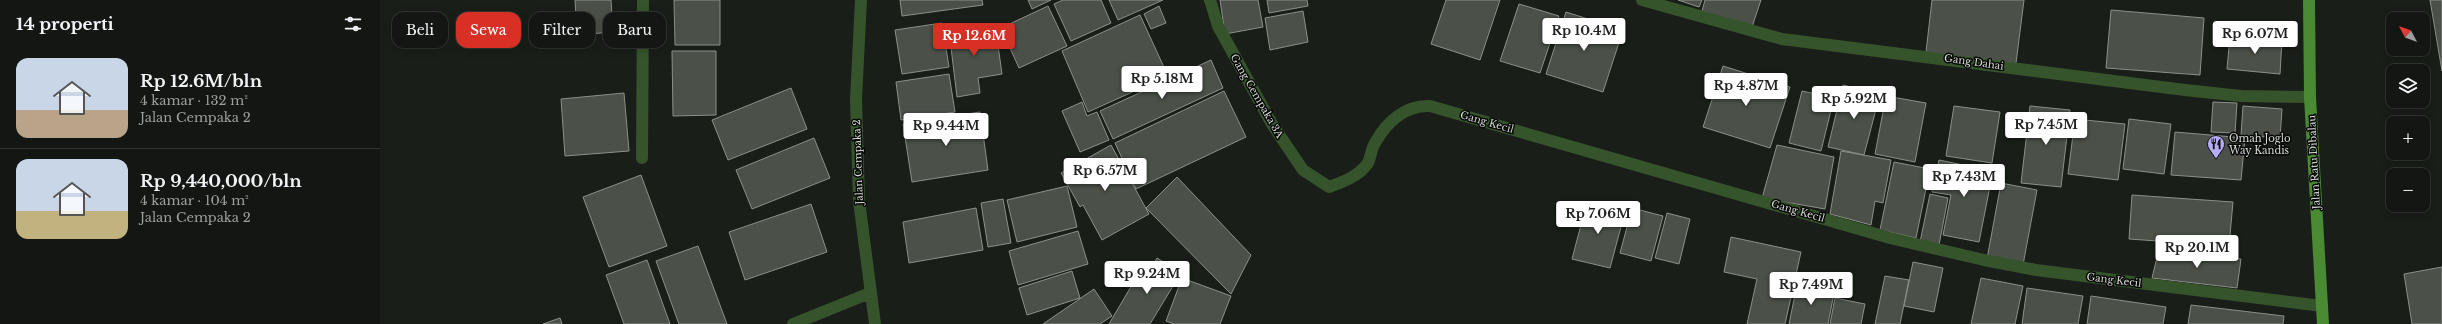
<!DOCTYPE html>
<html lang="id">
<meta charset="utf-8">
<style>
body{margin:0;font-family:"Libre Baskerville",serif;background:#1c1f1b;color:#f1f3f6;height:100vh;display:flex;flex-direction:column;font-size:15px;white-space:nowrap}
*{box-sizing:border-box;margin:0}
p{font-size:13px;color:#9d9f9f}
.icon{flex:none;width:22px;height:22px;fill:none;stroke:currentColor;stroke-width:2;stroke-linecap:round;stroke-linejoin:round}
.map{position:relative;flex:1;overflow:hidden}
.drawer{display:flex;flex-direction:column;background:#131612;width:380px}
.drawer>*{flex:none}
.guide{position:absolute;left:12px;top:12px;width:380px;height:36px;display:flex;gap:8px}
.needle{width:26px;rotate:311deg}
.buttons{position:absolute;left:2006px;top:12px;display:grid;gap:8px}
.buttons a{display:grid;place-items:center;width:44px;height:44px;border-radius:8px;background:#131612;box-shadow:0 2px 10px #0003,0 0 0 1px #323532;font-size:20px}
.price{position:absolute;translate:-50% -34px;padding:0 9px;border-radius:4px;background:#fff;color:#222;font-size:13px;line-height:26px;filter:drop-shadow(0 1px 2px #0008)}
.price::after{content:'';position:absolute;left:50%;top:24px;width:12px;height:9px;margin-left:-6px;background:inherit;clip-path:polygon(0 0,100% 0,50% 100%)}
.price.selected{background:#d93025;color:#fff}
ul{padding:0;list-style:none}
li{display:flex;align-items:center;gap:12px;height:100px;padding:0 16px}
li+li{border-top:1px solid #323532}
li span{display:grid;place-items:center;flex:none;width:112px;height:80px;border-radius:12px;color:#555}
li>.icon{margin-inline-start:auto}
span .icon{width:48px;height:48px;fill:#fffc;stroke-width:1}
li b{font-size:17px}
h2{display:flex;justify-content:space-between;align-items:center;height:48px;padding:0 16px;font-size:17px}
.tag{padding:0 14px;border-radius:12px;background:#131612;box-shadow:0 2px 10px #0003,0 0 0 1px #323532;font-size:14px;line-height:36px}
.tag.selected{background:#d93025;color:#fff}
main{display:flex;flex:1;min-height:0}
.map>svg:first-child{display:block}
.building{fill:#4b5049;stroke:#8b9189}
.lines{fill:none;stroke-linecap:round;stroke-linejoin:round}
.minor{stroke:#35542c;stroke-width:12}
.major{stroke:#4a8a33;stroke-width:12}
.labels{text-anchor:middle;dominant-baseline:central;stroke-width:3;stroke-linejoin:round;paint-order:stroke}
.street-label{font-size:10px;fill:#d7dad6;stroke:#060805}
.poi-label{font-size:10px;fill:#d7dad6;stroke:#060805;text-anchor:start}
</style>
<main>
<section class="drawer">
<h2>14 properti<svg class="icon" aria-label="filters" viewBox="0 0 24 24"><path d="M4 7h16M4 17h16"/><circle cx="9" cy="7" r="2"/><circle cx="15" cy="17" r="2"/></svg></h2>
<ul>
<li><span style="background:linear-gradient(#c9d6e8 65%,#b9a48a 0)"><svg class="icon" aria-label="home" viewBox="0 0 24 24"><path d="M3 11l9-7 9 7M6 9v11h12V9"/></svg></span><div><b>Rp 12.6M/bln</b><p>4 kamar · 132 m²</p><p>Jalan Cempaka 2</p></div></li>
<li><span style="background:linear-gradient(#c9d6e8 65%,#c2b280 0)"><svg class="icon" aria-label="home" viewBox="0 0 24 24"><path d="M3 11l9-7 9 7M6 9v11h12V9"/></svg></span><div><b>Rp 9,440,000/bln</b><p>4 kamar · 104 m²</p><p>Jalan Cempaka 2</p></div></li>
</ul>
</section>
<div class="map">
<svg width="2062" height="324" viewBox="0 0 2062 324">
<rect width="100%" height="100%" fill="#191e18"/>
<!-- building -->
<path class="building" d="M195 0H231L233 32 197 35Z
M294 0H340V45H295Z
M520 0H602L603 5 522 16Z
M648 0H671L652 9Z
M683 0H721L731 23 691 41 674 4Z
M729 0H783L738 20Z
M840 0H878L883 27 845 34Z
M887 0H927L928 6 889 13Z
M1066 0H1120L1100 60 1051 44Z
M1298 0H1322L1319 7Z
M1325 0H1381L1372 27 1322 11Z
M1552 0H1644L1636 63 1546 52Z
M2050 0H2062V71Z
M1139 4 1179 16 1160 73 1120 61Z
M668 6 687 46 639 68 621 28Z
M779 6 786 23 771 29 764 14Z
M1731 10 1824 18 1820 75 1726 68Z
M923 11 928 42 890 50 885 18Z
M1186 12 1243 30 1223 92 1166 74Z
M760 15 788 76 708 112 682 51Z
M562 23 569 67 522 74 515 30Z
M615 24 622 74 598 78 600 93 577 97 569 31Z
M1850 36 1902 40 1900 74 1847 69Z
M292 51H336V115L293 116Z
M831 60 843 88 733 139 720 111Z
M1343 66 1410 87 1390 148 1323 127Z
M569 74 575 112 521 120 516 82Z
M1463 85 1500 94 1484 155 1448 147Z
M411 88 427 129 348 160 332 120Z
M844 91 866 137 756 189 735 143Z
M1422 91 1454 98 1441 151 1409 143Z
M244 93 249 151 185 156 181 99Z
M1506 96 1546 103 1535 162 1495 154Z
M702 102 707 116 717 112 729 140 700 152 682 111Z
M1833 102 1857 103 1855 133 1831 132Z
M1574 106 1620 112 1612 163 1566 156Z
M1650 106 1690 110 1681 187 1641 183Z
M1863 106 1902 109 1900 138 1861 135Z
M600 112 608 170 532 182 523 124Z
M1695 119 1745 124 1738 180 1688 174Z
M1749 119 1791 124 1784 174 1743 169Z
M1795 132 1865 138 1861 180 1791 175Z
M434 138 450 178 372 209 356 170Z
M731 145 769 214 722 240 703 205 700 207 681 173Z
M1397 145 1454 157 1445 209 1382 198Z
M1461 151 1511 160 1503 203 1495 201 1491 225 1450 214Z
M1559 160 1613 171 1599 242 1563 235 1571 195 1552 192Z
M1514 162 1550 169 1536 238 1500 230Z
M261 175 287 246 229 267 203 197Z
M797 177 871 255 851 294 766 208Z
M1621 183 1657 190 1643 265 1607 259Z
M687 186 697 227 637 242 627 200Z
M1550 194 1568 198 1559 245 1540 242Z
M1752 195 1853 202 1849 246 1749 239Z
M623 199 631 243 608 247 601 203Z
M1207 202 1245 212 1230 268 1192 259Z
M431 204 447 252 365 280 349 232Z
M596 208 603 250 529 263 523 222Z
M1252 208 1283 216 1271 261 1240 253Z
M1287 213 1310 219 1299 264 1275 258Z
M698 231 708 264 638 285 629 251Z
M1351 237 1421 252 1405 324H1367L1377 279 1344 272Z
M318 246 347 324H299L276 261Z
M1779 249 1861 259 1857 288 1772 278Z
M777 258 801 273 770 324H729L759 273 766 277Z
M267 260 290 324H244L226 275Z
M1533 262 1563 268 1554 312 1524 306Z
M2062 267V324H2032L2024 274Z
M692 271 700 298 647 315 639 288Z
M1505 276 1529 280 1520 324H1495Z
M802 278 851 296 840 324H794L786 321Z
M1601 278 1643 286 1635 324H1591Z
M1417 285 1454 293 1448 324H1409Z
M1647 288 1703 296 1698 324H1642Z
M714 289 732 316 720 324H663Z
M1711 296 1786 307 1783 324H1707Z
M1455 298 1485 304 1481 324H1450Z
M1811 305 1904 316 1903 324H1808Z
M180 318 182 324H163Z"/>
<g class="lines">
<!-- minor -->
<path class="minor" d="M481 0 476 99 479 201 495 324
M830 0 838 26 892 124 923 170 949 187C963 182 979 176 988 163 991 157 991 149 995 143 1007 121 1026 105 1050 106L1510 238 1604 260 1656 270 1942 306
M1262 0 1402 39 1805 90 1861 96 1930 97
M262 158 263 0
M413 324 490 293"/>
<!-- major -->
<path class="major" d="M1929 0 1930 97 1943 324"/>
</g>
<!-- icons -->
<defs>
<symbol id="restaurant-pin" viewBox="-11 -11 22 30"><path d="M0 17L-7.5 6A9.5 9.5 0 1 1 7.5 6Z" fill="#b4acf9" stroke="#060805"/><path d="M-5-6h1v4h1v-4h1v4h1v-4h1v5L-1.5 .5V6h-2V.5L-5-1ZM5-6V6H3V1.5H1.5Q1.5-4 5-6Z" fill="#111"/></symbol>
</defs>
<g fill-rule="evenodd">
<use href="#restaurant-pin" x="1826" y="134" width="20" height="27"/>
</g>
<g class="labels">
<!-- street labels -->
<g class="street-label">
<text transform="translate(1594 62) rotate(8)">Gang Dahai</text>
<text transform="translate(877 96) rotate(60)">Gang Cempaka 3A</text>
<text transform="translate(1107 122) rotate(16)">Gang Kecil</text>
<text transform="translate(478 162) rotate(-92)">Jalan Cempaka 2</text>
<text transform="translate(1934 162) rotate(-93)">Jalan Ratu Dibalau</text>
<text transform="translate(1418 211) rotate(16)">Gang Kecil</text>
<text transform="translate(1734 280) rotate(7)">Gang Kecil</text>
</g>
<!-- poi labels -->
<g class="poi-label">
<text x="1849" y="138">Omah Joglo<tspan x="1849" dy="12">Way Kandis</tspan></text>
</g>
</g>
</svg>
<div class="buttons">
<a><svg class="needle" viewBox="-14 -14 28 28"><path d="M0-13l5 13h-10z" fill="#e53935"/><path d="M0 13l5-13h-10z" fill="#9d9f9f"/></svg></a>
<a><svg class="icon" aria-label="layers" viewBox="0 0 24 24"><path d="M12 4l9 5-9 5-9-5zM3 14l9 5 9-5"/></svg></a>
<a>+</a>
<a>−</a>
</div>
<b class="price" style="left:1204px;top:52px">Rp 10.4M</b>
<b class="price" style="left:1875px;top:55px">Rp 6.07M</b>
<b class="price selected" style="left:594px;top:57px">Rp 12.6M</b>
<b class="price" style="left:782px;top:100px">Rp 5.18M</b>
<b class="price" style="left:1366px;top:107px">Rp 4.87M</b>
<b class="price" style="left:1474px;top:120px">Rp 5.92M</b>
<b class="price" style="left:1666px;top:146px">Rp 7.45M</b>
<b class="price" style="left:566px;top:147px">Rp 9.44M</b>
<b class="price" style="left:725px;top:192px">Rp 6.57M</b>
<b class="price" style="left:1584px;top:198px">Rp 7.43M</b>
<b class="price" style="left:1218px;top:235px">Rp 7.06M</b>
<b class="price" style="left:1817px;top:269px">Rp 20.1M</b>
<b class="price" style="left:767px;top:295px">Rp 9.24M</b>
<b class="price" style="left:1431px;top:306px">Rp 7.49M</b>
<div class="guide">
<a class="tag">Beli</a>
<a class="tag selected">Sewa</a>
<a class="tag">Filter</a>
<a class="tag">Baru</a>
</div>
</div>
</main>
